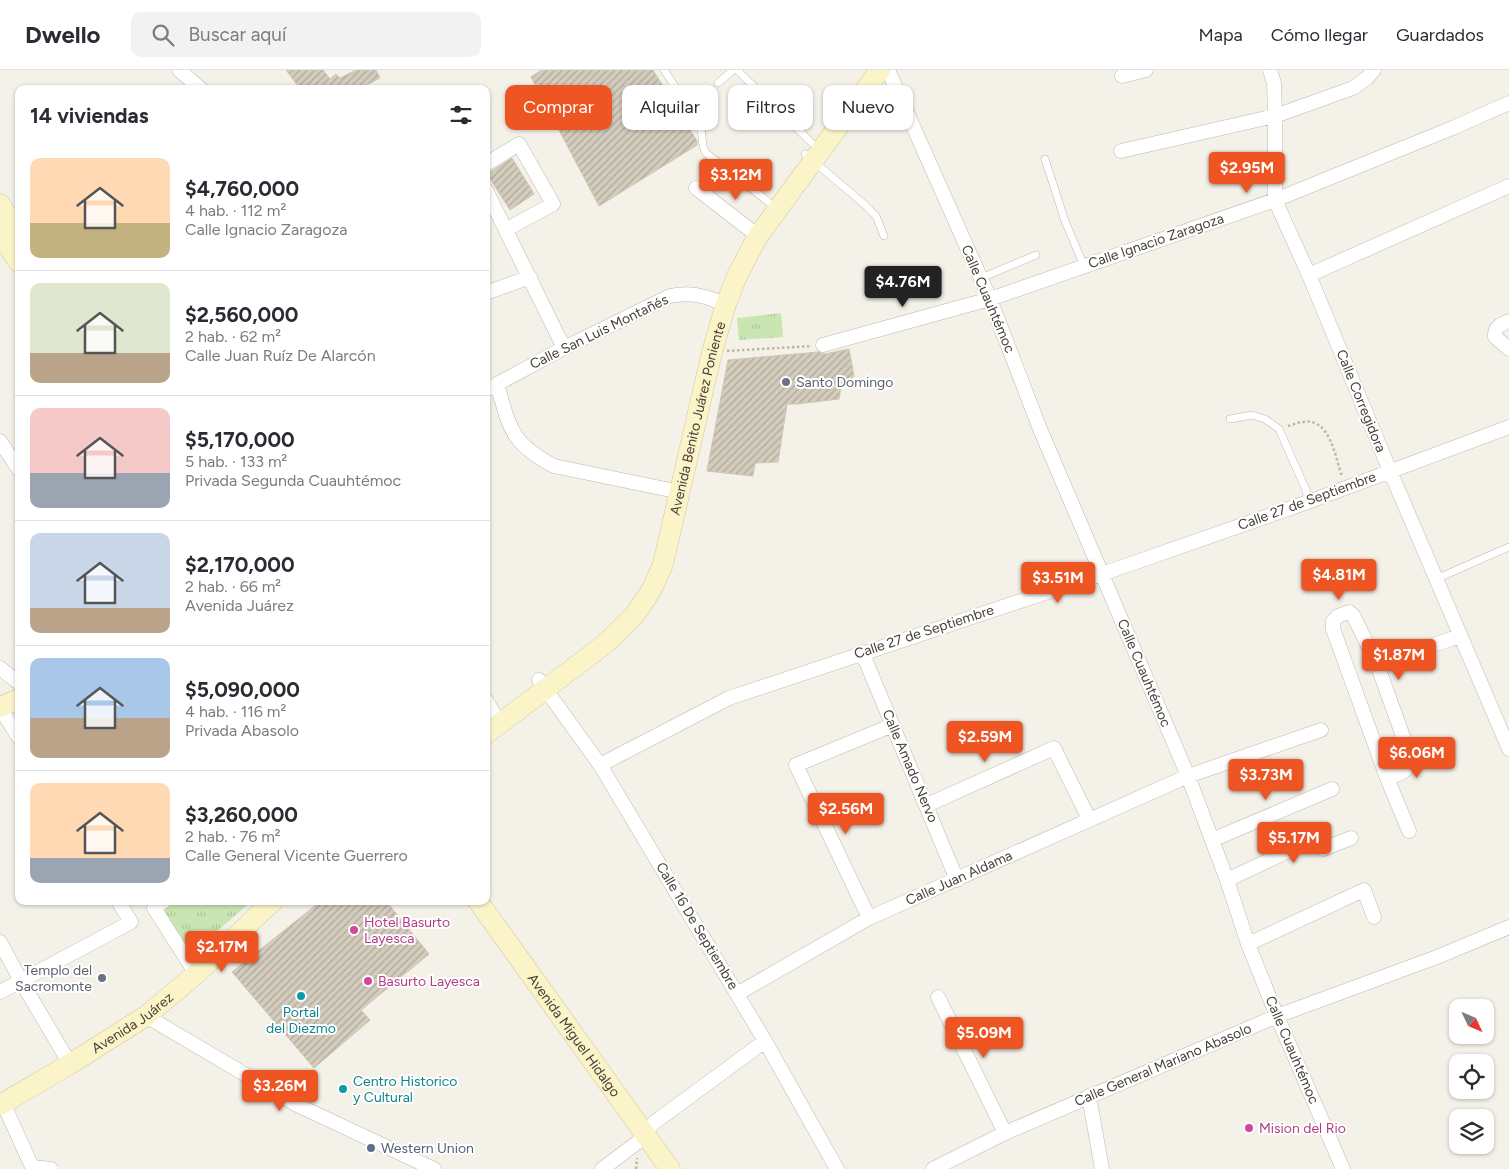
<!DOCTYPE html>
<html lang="es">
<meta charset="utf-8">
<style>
body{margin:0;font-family:Figtree,sans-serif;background:#f2f2f3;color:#2b2b33;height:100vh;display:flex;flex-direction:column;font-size:19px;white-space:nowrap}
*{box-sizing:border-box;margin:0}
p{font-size:16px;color:#7c7c81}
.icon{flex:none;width:28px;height:28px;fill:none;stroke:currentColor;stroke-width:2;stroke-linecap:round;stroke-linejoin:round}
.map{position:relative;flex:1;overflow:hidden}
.details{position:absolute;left:15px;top:15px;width:475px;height:820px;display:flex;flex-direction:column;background:#fff;border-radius:10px;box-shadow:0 1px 4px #0004}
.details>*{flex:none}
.top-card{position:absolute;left:505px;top:15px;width:475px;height:45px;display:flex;gap:10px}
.needle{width:32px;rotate:134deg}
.controls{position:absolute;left:1449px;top:929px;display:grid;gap:10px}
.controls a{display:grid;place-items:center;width:45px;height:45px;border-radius:10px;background:#fff;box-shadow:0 1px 4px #0004;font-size:25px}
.price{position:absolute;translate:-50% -42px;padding:0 11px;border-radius:5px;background:#ef5522;color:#fff;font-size:16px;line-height:32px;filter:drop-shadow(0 1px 2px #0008)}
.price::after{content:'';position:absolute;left:50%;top:30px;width:15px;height:11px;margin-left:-8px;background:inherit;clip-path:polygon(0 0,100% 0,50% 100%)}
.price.active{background:#222;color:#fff}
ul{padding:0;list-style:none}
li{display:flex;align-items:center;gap:15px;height:125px;padding:0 15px}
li+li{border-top:1px solid #e1e1e2}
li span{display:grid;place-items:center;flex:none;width:140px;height:100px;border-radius:10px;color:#555}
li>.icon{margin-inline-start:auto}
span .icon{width:60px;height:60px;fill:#fffc;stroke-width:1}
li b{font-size:21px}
h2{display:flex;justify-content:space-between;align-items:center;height:60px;padding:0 15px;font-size:21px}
.tag{padding:0 18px;border-radius:10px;background:#fff;box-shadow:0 1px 4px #0004;font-size:18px;line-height:45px}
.tag.active{background:#ef5522;color:#fff}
header{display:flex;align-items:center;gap:30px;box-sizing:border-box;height:70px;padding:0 25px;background:#fff;border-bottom:1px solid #e1e1e2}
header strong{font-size:24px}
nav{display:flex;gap:28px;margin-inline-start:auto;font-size:18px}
.search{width:350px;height:45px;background:#f2f2f3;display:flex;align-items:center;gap:12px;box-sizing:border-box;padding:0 18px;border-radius:10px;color:#7c7c81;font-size:19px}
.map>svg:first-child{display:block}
.grass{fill:url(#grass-tufts)}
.building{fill:url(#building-hatch);stroke:#cec6b1}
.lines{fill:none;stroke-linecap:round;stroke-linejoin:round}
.lane-casing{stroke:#beb9ab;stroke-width:8}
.street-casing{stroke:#beb9ab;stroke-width:15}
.secondary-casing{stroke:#d1c799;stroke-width:21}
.path{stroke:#bfb69c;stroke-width:2.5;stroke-dasharray:2.5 2.5;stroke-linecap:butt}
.lane{stroke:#fff;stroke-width:7}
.street{stroke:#fff;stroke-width:14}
.secondary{stroke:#fcf4c9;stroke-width:20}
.worship-dot{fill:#6b7280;stroke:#fff;stroke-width:2}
.hotel-dot{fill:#d1479c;stroke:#fff;stroke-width:2}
.culture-dot{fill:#0f9aa8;stroke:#fff;stroke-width:2}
.service-dot{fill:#5c6f8a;stroke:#fff;stroke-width:2}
.labels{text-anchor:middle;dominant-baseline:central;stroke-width:4;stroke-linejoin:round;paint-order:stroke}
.street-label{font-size:14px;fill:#464137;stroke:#fff}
.worship-label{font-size:14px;fill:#5b616d;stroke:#fff;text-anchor:start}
.hotel-label{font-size:14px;fill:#b23c85;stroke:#fff;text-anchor:start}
.culture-label{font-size:14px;fill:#0d838f;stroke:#fff}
.service-label{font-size:14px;fill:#4e5e75;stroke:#fff;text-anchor:start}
</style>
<header>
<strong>Dwello</strong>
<div class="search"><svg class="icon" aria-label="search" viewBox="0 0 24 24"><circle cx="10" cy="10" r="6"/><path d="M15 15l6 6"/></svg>Buscar aquí</div>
<nav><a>Mapa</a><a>Cómo llegar</a><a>Guardados</a></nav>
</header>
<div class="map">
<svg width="1509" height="1099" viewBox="0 0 1509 1099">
<defs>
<pattern id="grass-tufts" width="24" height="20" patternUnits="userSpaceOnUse" patternTransform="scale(1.25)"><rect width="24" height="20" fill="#c9e5b2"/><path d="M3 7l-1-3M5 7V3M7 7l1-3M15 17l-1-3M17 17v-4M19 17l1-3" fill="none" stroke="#aec69a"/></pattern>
<pattern id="building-hatch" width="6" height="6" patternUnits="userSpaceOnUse" patternTransform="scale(1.25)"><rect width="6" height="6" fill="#d4cdbe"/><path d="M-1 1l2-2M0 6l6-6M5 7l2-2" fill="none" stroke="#aea89b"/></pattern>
</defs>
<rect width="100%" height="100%" fill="#f3f1e8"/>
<!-- grass -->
<path class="grass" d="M781 243 783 267 739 270 737 248Z
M175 831H252L187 887 159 842Z"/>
<!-- building -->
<path class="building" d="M286 0H323L330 9 336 4 340 8 356 0H376L380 8 359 19H300Z
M542 0H653L697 71V75L599 136 531 7Z
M512 88 534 124 510 140 487 104Z
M849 279 854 306 841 317 839 329 797 334H787L778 392 755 393 753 406 707 401 728 290 818 282 825 284Z
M321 831H386L429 884 361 940 370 950 314 998 232 902Z"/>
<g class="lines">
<defs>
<path id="lane" d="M664 0C675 17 689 35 699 53 704 63 700 74 706 83L776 138
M737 0 818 79
M718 13 733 0
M805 84 864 134 876 146 884 166
M1045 89 1065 151 1084 196
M981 208 1036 185
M1230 349 1252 345 1265 349 1279 359 1306 420 1308 432
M1436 509 1509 477"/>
<path id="street" d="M179 0 201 19
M888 0 990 229 1040 359 1188 706 1227 810 1248 874 1277 946 1343 1099
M1270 0 1274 13 1275 46V130L1309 205 1390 401 1509 679
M1122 6 1146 0
M1121 81 1275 46 1353 18 1367 8 1374 0
M486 94 519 74 553 134 507 159
M696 118 758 166
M486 120 564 278
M1309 205 1509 116
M486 223 530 207
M1509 251C1501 254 1494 257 1495 267L1509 279
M823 275 990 229 1275 130 1455 57 1509 33
M497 314C510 358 510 373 554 396L680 422
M486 320 564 278 670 226C693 221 705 227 726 234
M0 371 19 400
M862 582 957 810
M1377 594 1460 566
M0 598 19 613
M539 610 600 695 765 971 837 1099
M486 630 500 654
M0 638 19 668
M600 695 729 628 1102 504 1308 432 1509 357
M1387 708C1403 703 1411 701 1409 683L1377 594 1353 545 1349 542 1338 546 1333 551V559L1387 708 1409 761
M927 735 1054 678 1089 749
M1212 770 1332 719
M1227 810 1312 770 1323 779 1351 768
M164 831 154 838 196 904
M869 848 796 695 893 655
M0 872 21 911 70 994
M1248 874 1364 820 1374 847
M0 922 131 852 118 831
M737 924 869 848 1188 706 1321 660
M938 927 1005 1063
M146 946 297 1035 434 1099
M1089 1026 1102 1099
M3 1033 33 1099
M32 1097 51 1099
M602 1099 638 1072 644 1062 655 1052 765 971
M933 1099 1005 1063 1277 946 1437 887 1509 857"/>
<g id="secondary">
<path d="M0 134 19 163"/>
<path d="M0 163 19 193"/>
<path d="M0 637 19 629"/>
<path id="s1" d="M486 664 605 574 634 546 652 519 663 494 712 282 726 234 737 206 758 166 880 0"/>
<path id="s2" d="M478 831 670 1099"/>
<path id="s3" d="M0 1035 70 994 146 946 196 904 273 831"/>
</g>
</defs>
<!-- lane casing -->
<use href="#lane" class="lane-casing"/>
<!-- street casing -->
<use href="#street" class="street-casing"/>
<!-- secondary casing -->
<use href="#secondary" class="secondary-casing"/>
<!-- path -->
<path class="path" d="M727 281 812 276
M1288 356C1293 355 1298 352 1303 352 1330 347 1335 387 1342 406
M636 1099 637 1088"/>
<!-- lane -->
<use href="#lane" class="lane"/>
<!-- street -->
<use href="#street" class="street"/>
<!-- secondary -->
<use href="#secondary" class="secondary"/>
</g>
<!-- markers -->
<g class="worship-dot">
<circle cx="786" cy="312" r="5"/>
<circle cx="102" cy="908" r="5"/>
</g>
<g class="hotel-dot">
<circle cx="354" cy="860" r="5"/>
<circle cx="368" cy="911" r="5"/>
<circle cx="1249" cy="1058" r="5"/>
</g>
<g class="culture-dot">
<circle cx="301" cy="926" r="5"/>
<circle cx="343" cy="1019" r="5"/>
</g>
<circle class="service-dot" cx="371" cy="1078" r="5"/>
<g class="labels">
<!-- street labels -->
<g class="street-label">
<text transform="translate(1156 171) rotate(-19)">Calle Ignacio Zaragoza</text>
<text transform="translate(988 229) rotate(67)">Calle Cuauhtémoc</text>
<text transform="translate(599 262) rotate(-26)">Calle San Luis Montañés</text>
<text transform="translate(1361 331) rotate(68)">Calle Corregidora</text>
<text stroke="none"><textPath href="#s1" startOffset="399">Avenida Benito Juárez Poniente</textPath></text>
<text transform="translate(1307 431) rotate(-20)">Calle 27 de Septiembre</text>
<text transform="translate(924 562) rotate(-18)">Calle 27 de Septiembre</text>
<text transform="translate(1144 603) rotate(67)">Calle Cuauhtémoc</text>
<text transform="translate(910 696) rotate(67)">Calle Amado Nervo</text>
<text transform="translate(959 808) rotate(-24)">Calle Juan Aldama</text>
<text transform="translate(697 856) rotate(59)">Calle 16 De Septiembre</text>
<text stroke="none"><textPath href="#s3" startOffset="156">Avenida Juárez</textPath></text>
<text stroke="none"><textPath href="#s2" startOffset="165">Avenida Miguel Hidalgo</textPath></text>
<text transform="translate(1292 980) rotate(67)">Calle Cuauhtémoc</text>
<text transform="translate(1163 995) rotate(-23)">Calle General Mariano Abasolo</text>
</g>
<!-- worship labels -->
<g class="worship-label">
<text x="796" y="312">Santo Domingo</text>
<text x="92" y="900" text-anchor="end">Templo del<tspan x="92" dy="16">Sacromonte</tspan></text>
</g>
<!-- hotel labels -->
<g class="hotel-label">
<text x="364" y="852">Hotel Basurto<tspan x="364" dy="16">Layesca</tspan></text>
<text x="378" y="911">Basurto Layesca</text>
<text x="1259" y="1058">Mision del Rio</text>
</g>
<!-- culture labels -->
<g class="culture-label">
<text x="301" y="942">Portal<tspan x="301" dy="16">del Diezmo</tspan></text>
<text x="353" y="1011" text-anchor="start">Centro Historico<tspan x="353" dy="16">y Cultural</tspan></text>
</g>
<!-- service labels -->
<g class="service-label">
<text x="381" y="1078">Western Union</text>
</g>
</g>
</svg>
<div class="controls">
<a><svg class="needle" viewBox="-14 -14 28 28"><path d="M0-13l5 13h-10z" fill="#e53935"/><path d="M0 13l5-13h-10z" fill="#7c7c81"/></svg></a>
<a><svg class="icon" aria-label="locate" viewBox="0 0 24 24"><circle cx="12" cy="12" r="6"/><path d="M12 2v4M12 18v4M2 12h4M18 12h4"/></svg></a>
<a><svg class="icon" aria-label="layers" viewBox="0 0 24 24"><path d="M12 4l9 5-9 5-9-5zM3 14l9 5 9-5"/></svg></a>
</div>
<b class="price" style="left:1247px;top:124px">$2.95M</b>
<b class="price" style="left:736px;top:131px">$3.12M</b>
<b class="price active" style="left:903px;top:238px">$4.76M</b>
<b class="price" style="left:1339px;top:531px">$4.81M</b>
<b class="price" style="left:1058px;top:534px">$3.51M</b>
<b class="price" style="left:1399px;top:611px">$1.87M</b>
<b class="price" style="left:985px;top:693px">$2.59M</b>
<b class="price" style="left:1417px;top:709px">$6.06M</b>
<b class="price" style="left:1266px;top:731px">$3.73M</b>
<b class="price" style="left:846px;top:765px">$2.56M</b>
<b class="price" style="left:1294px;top:794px">$5.17M</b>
<b class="price" style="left:222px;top:903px">$2.17M</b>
<b class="price" style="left:984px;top:989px">$5.09M</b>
<b class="price" style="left:280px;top:1042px">$3.26M</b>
<div class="top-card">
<a class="tag active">Comprar</a>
<a class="tag">Alquilar</a>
<a class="tag">Filtros</a>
<a class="tag">Nuevo</a>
</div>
<section class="details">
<h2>14 viviendas<svg class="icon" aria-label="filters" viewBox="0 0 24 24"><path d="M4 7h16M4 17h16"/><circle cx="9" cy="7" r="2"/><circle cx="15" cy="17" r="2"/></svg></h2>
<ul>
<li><span style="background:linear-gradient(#ffd9b3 65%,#c2b280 0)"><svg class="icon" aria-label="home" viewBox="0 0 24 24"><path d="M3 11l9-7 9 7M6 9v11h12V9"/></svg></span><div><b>$4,760,000</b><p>4 hab. · 112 m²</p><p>Calle Ignacio Zaragoza</p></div></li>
<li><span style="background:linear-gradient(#dfe7d0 70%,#b9a48a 0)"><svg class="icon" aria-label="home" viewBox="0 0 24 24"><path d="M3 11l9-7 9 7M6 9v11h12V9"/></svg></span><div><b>$2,560,000</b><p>2 hab. · 62 m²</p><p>Calle Juan Ruíz De Alarcón</p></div></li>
<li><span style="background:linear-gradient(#f6c9c9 65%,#9aa5b1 0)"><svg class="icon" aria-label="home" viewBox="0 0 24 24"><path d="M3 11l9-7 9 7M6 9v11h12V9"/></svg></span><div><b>$5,170,000</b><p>5 hab. · 133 m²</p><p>Privada Segunda Cuauhtémoc</p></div></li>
<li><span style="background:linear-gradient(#c9d6e8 75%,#b9a48a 0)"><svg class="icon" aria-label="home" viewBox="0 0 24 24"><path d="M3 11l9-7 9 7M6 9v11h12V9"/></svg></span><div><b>$2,170,000</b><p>2 hab. · 66 m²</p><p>Avenida Juárez</p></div></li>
<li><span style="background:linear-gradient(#a9c7e8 60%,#b9a48a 0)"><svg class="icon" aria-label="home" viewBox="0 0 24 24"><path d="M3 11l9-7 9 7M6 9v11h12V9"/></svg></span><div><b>$5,090,000</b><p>4 hab. · 116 m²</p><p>Privada Abasolo</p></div></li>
<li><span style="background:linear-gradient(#ffd9b3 75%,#9aa5b1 0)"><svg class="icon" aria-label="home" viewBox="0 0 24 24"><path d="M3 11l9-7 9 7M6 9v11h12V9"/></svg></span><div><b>$3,260,000</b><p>2 hab. · 76 m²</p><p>Calle General Vicente Guerrero</p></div></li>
</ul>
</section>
</div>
